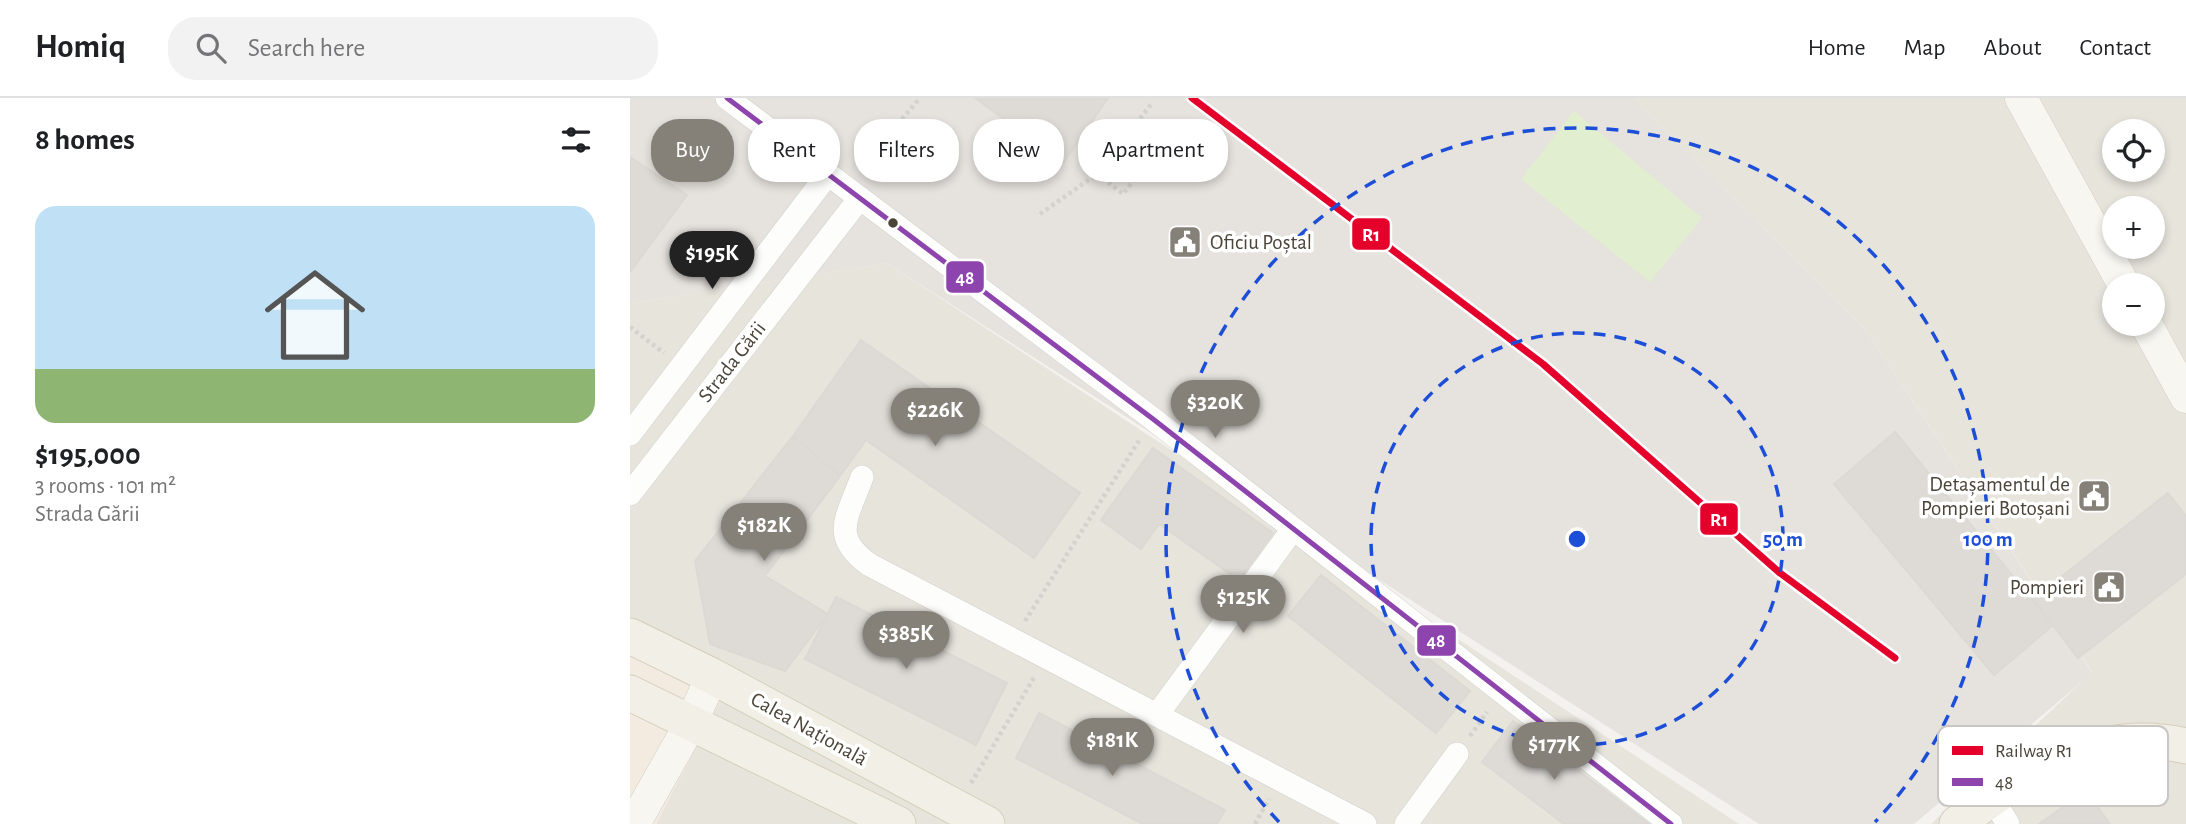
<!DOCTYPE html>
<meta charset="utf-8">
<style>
body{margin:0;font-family:"Alegreya Sans",sans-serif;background:#f2f2f2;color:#202124;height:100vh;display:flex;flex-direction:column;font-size:26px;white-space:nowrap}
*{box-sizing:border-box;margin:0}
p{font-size:23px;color:#757577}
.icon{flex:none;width:38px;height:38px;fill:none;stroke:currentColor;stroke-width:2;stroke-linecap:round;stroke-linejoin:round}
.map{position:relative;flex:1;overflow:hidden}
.side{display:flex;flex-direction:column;background:#fff;width:630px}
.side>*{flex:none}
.banner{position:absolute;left:21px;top:21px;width:665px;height:63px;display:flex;gap:14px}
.buttons{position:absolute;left:1472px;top:21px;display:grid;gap:14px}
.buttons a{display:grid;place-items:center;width:63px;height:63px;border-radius:50%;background:#fff;box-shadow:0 4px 10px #0003;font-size:35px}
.price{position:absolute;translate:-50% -60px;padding:0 16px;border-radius:24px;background:#868178;color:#fff;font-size:23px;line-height:46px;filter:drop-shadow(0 2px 4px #0008)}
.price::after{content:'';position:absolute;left:50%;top:42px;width:21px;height:16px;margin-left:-10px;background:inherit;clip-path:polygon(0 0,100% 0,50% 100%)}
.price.on{background:#222;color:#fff}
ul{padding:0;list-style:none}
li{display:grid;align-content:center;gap:14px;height:371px;padding:0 35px}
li+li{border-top:2px solid #e0e0e0}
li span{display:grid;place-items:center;height:217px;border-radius:21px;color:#555}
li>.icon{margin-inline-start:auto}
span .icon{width:126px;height:126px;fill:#fffc;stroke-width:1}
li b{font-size:30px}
h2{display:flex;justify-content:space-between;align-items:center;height:84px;padding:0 35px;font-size:30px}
.tag{padding:0 24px;border-radius:28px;background:#fff;box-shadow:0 4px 10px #0003;font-size:24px;line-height:63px}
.tag.on{background:#868178;color:#fff}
header{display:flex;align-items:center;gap:42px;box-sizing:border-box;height:98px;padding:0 35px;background:#fff;border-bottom:2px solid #e0e0e0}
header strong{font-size:33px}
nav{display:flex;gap:38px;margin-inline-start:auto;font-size:24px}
.search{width:490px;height:63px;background:#f2f2f2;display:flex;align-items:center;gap:18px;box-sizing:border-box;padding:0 24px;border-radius:28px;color:#757577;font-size:26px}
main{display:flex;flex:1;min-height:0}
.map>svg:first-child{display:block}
.residential{fill:#e7e4dc;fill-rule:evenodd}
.commercial{fill:#f3ebdf}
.industrial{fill:#e6e2de}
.green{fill:#e1eecf}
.building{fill:#dedbd6;stroke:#dcd9d4;stroke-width:2}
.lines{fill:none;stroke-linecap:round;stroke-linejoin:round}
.street-casing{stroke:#d2d0cb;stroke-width:24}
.secondary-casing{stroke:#d3cfc5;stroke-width:33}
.primary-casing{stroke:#d6cebb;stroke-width:37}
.path{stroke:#d3d2cc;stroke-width:4.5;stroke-dasharray:3.5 3.5;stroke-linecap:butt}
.street{stroke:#fdfdfc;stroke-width:23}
.secondary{stroke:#f7f6f1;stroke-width:32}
.primary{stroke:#f2efe6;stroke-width:35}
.bus-1-casing{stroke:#fff;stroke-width:10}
.bus-1{stroke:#8e44ad;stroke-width:5}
.rail-1-casing{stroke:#fff;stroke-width:12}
.rail-1{stroke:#e4002b;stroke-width:7}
.ring{fill:none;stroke:#1d4ed8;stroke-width:3.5;stroke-dasharray:12 9}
.bus-dot{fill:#4b4439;stroke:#fff;stroke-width:2.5}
.labels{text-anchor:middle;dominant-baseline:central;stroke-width:7;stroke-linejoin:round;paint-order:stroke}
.poi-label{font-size:21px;fill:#4b4439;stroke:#fff;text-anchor:end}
.street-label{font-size:21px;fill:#4b4439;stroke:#fff}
.key{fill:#fff;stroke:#c9c7c4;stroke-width:2}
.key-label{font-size:19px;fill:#4b4439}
.centre{fill:#1d4ed8;stroke:#fff;stroke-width:3.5}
.ring-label{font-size:21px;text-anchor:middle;font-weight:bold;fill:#1d4ed8;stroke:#fff;stroke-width:7;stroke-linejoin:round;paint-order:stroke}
.line-badge{stroke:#fff;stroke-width:2.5}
.badge-label{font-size:19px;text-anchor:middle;font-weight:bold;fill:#fff}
</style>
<header>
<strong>Homiq</strong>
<div class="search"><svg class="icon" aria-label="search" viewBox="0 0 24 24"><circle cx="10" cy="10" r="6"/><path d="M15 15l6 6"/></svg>Search here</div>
<nav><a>Home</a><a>Map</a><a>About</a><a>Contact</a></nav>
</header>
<main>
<section class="side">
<h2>8 homes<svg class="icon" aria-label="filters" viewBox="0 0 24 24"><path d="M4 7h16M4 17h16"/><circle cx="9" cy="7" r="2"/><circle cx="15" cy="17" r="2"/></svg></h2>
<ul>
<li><span style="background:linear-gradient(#bfe0f5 75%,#8fb573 0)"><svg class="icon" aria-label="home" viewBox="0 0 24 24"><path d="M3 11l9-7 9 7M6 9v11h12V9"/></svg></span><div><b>$195,000</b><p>3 rooms · 101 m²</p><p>Strada Gării</p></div></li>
</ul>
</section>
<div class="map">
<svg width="1556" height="726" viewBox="0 0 1556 726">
<rect width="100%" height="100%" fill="#f4f2ee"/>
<!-- residential -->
<path class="residential" d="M1003 0H1556V726H1301L1462 574 1234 230ZM1484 33H1522V72H1484ZM1484 110H1522V149H1484ZM1484 187H1522V226H1484Z
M257 165 1109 726H26L98 587 0 535V205Z"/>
<!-- commercial -->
<path class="commercial" d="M0 535 98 587 26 726H0Z"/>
<!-- industrial -->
<path class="industrial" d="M0 0H1003L1234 230 1462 575 1284 726H1129L257 165 0 205Z"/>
<!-- green -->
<path class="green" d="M944 13 1072 120 1020 184 891 81Z"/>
<!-- building -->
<path class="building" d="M345 0H478L434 64Z
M0 59 57 97 0 174Z
M231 242 450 395 404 460 236 342 210 378 163 338Z
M1265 334 1423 527 1364 577 1204 386Z
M163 338 210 378 135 478 198 516 155 573 80 546 65 463Z
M523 350 643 435 609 482 529 426 511 451 471 422Z
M1538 395 1556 418V476L1448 560 1403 501Z
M691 477 840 593 806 635 658 518Z
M206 499 377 585 346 647 175 561Z
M409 615 595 712 587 726H513L386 660Z
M883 623 1019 726H934L852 664Z
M1456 693 1480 726H1409Z"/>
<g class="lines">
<defs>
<path id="street" d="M97 0 523 321 1041 726
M0 336 198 76
M232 379C218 419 199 438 240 467L735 726
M0 396 230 100
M527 617 663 431
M1362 700 1378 726
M776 726 827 656"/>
<path id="secondary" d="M1391 0 1494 187
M1516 226 1556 299
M4 726 61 625 82 578"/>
<path id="primary" d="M0 538 82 578 357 726
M0 595 268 726
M1327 726C1395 674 1467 627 1556 648"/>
</defs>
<!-- street casing -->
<use href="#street" class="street-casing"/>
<!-- secondary casing -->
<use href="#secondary" class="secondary-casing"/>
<!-- primary casing -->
<use href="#primary" class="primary-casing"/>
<!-- path -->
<path class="path" d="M231 69 290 0
M467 76 493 96 535 43
M410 116 467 76 522 5
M0 229 34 255
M395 523 510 341
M840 638 857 614
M341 685 405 578
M625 726 639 701"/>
<!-- street -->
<use href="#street" class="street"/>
<!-- secondary -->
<use href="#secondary" class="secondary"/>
<!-- primary -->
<use href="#primary" class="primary"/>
<defs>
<path id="bus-1" d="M97 0 523 321 1041 726"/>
</defs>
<!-- bus-1 casing -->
<use href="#bus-1" class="bus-1-casing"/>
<!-- bus-1 -->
<use href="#bus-1" class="bus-1"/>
<defs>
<path id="rail-1" d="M562 0 913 266 1150 475 1265 560"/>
</defs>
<!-- rail-1 casing -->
<use href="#rail-1" class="rail-1-casing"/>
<!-- rail-1 -->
<use href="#rail-1" class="rail-1"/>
</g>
<!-- distance rings -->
<g class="ring">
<circle cx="947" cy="441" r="206"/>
<path d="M649 724A411 411 0 1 1 1245 724"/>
</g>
<!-- icons -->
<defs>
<symbol id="civic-square" viewBox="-11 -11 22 22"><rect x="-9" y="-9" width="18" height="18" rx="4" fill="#868178" stroke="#fff"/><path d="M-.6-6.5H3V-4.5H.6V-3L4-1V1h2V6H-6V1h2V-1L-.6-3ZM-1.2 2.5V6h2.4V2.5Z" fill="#fff"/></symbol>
</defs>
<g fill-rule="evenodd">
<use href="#civic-square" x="536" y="125" width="38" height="38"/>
<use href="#civic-square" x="1445" y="379" width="38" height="38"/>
<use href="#civic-square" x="1460" y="470" width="38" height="38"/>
</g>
<!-- markers -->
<circle class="bus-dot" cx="263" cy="125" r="6"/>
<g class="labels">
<!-- poi labels -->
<g class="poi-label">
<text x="580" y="144" text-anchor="start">Oficiu Poștal</text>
<text x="1440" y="386">Detașamentul de<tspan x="1440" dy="24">Pompieri Botoșani</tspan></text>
<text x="1454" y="489">Pompieri</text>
</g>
<!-- street labels -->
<g class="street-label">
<text transform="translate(102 264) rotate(-52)">Strada Gării</text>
<text transform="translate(179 631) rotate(29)">Calea Națională</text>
</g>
</g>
<!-- legend -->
<rect x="1308" y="628" width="230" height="80" rx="10" class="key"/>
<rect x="1322" y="648" width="31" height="9" fill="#e4002b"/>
<rect x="1322" y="680" width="31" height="8" fill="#8e44ad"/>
<g class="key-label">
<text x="1365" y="659">Railway R1</text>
<text x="1365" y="691">48</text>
</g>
<circle cx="947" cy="441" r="10" class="centre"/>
<g class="ring-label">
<text x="1153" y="448">50 m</text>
<text x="1358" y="448">100 m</text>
</g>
<g class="line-badge">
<rect x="721" y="119" width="40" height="34" rx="7" fill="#e4002b"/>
<rect x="315" y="162" width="40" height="34" rx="7" fill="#8e44ad"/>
<rect x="1069" y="404" width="40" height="34" rx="7" fill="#e4002b"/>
<rect x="786" y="526" width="41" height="33" rx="7" fill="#8e44ad"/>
</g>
<g class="badge-label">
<text x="741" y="143">R1</text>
<text x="335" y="186">48</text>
<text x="1089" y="428">R1</text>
<text x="806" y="549">48</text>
</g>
</svg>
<div class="buttons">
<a><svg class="icon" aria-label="locate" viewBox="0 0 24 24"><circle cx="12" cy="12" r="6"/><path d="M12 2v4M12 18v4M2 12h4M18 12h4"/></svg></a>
<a>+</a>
<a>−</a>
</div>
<b class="price on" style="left:82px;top:193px">$195K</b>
<b class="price" style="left:585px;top:342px">$320K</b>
<b class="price" style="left:305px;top:350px">$226K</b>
<b class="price" style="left:134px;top:465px">$182K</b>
<b class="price" style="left:613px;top:537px">$125K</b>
<b class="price" style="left:276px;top:573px">$385K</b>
<b class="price" style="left:482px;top:680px">$181K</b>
<b class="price" style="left:924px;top:684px">$177K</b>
<div class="banner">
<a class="tag on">Buy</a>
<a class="tag">Rent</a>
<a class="tag">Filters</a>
<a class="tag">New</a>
<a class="tag">Apartment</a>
</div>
</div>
</main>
